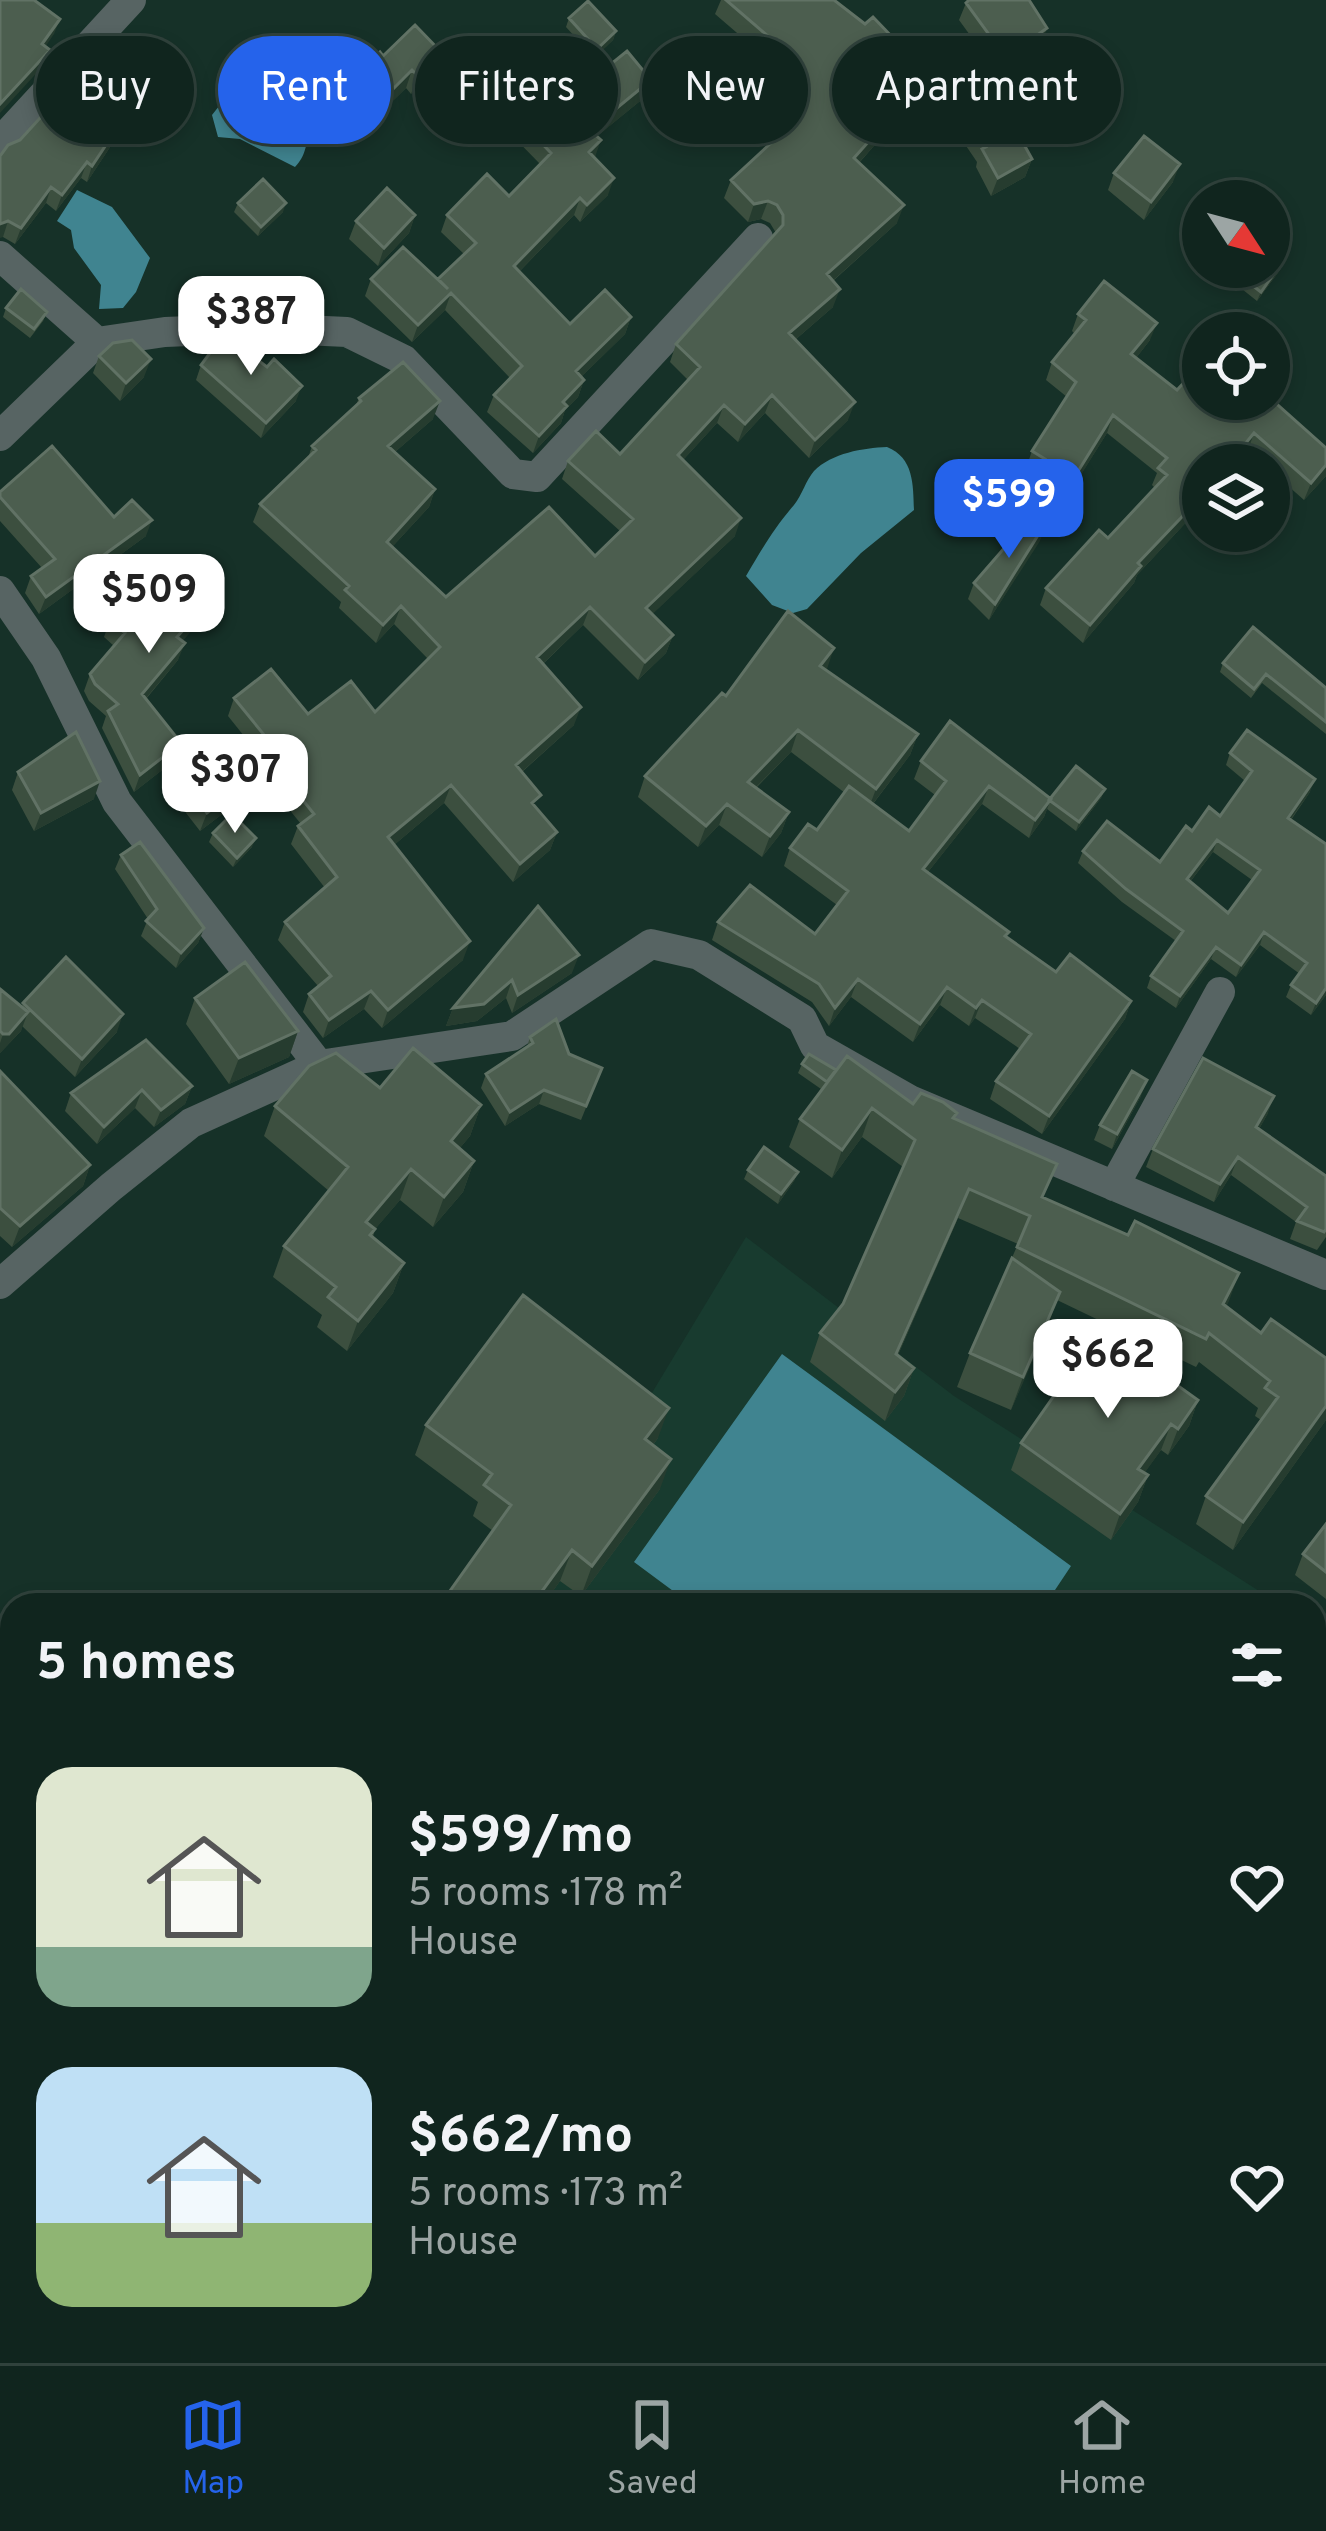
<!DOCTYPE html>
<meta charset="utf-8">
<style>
body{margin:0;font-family:Overpass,sans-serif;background:#1e312b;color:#f1f3f6;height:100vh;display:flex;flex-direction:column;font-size:45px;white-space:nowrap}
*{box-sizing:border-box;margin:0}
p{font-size:39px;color:#9ca5a4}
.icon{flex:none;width:66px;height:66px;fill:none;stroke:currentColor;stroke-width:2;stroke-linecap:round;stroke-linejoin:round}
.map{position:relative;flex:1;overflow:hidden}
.details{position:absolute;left:0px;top:1593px;width:1326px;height:771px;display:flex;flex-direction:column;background:#10251e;border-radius:36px 36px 0 0;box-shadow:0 6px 18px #0003,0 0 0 3px #30423c}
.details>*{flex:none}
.guide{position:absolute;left:36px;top:36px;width:1254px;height:108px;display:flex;gap:24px}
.needle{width:78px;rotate:126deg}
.fabs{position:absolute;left:1182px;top:180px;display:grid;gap:24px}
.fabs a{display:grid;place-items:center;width:108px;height:108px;border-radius:50%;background:#10251e;box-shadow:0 6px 18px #0003,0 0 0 3px #30423c;font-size:60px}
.price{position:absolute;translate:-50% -102px;padding:0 27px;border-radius:24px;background:#fff;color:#222;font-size:39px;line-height:78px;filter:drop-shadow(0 3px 6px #0008)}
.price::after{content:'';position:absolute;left:50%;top:72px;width:36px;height:27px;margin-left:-18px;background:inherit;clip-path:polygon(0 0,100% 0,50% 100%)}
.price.on{background:#2563eb;color:#fff}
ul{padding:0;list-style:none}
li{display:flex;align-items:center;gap:36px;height:300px;padding:0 36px}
li span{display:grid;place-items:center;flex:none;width:336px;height:240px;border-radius:36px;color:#555}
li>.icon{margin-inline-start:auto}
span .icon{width:144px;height:144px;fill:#fffc;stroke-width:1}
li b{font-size:51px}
h2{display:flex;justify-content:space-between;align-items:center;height:144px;padding:0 36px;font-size:51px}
.tag{padding:0 42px;border-radius:54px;background:#10251e;box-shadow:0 6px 18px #0003,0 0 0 3px #30423c;font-size:42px;line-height:108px}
.tag.on{background:#2563eb;color:#fff}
.menu{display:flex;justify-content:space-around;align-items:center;height:168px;border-top:3px solid #30423c;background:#10251e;font-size:33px;color:#9ca5a4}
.menu a{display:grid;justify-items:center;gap:6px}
.menu .on{color:#2563eb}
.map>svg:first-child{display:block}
.built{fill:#183b2f}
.water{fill:#408490}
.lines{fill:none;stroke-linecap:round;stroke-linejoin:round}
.minor{stroke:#576463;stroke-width:30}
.highway{stroke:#91b3b0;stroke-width:36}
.wall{fill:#3c4f3f;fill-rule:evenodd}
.shaded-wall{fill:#263c2f}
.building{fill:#4c5e4f;stroke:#617265;stroke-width:3;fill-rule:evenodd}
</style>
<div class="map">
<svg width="1326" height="2363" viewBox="0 0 1326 2363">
<rect width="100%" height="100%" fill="#163128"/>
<!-- built -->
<path class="built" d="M746 1237 954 1396 1281 1605H524Z
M0 2104 12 2108V2261L0 2300Z"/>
<!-- water -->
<path class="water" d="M270 65 325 108C323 120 316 122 311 132 304 147 307 154 295 167L240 139 218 137 212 115 223 101 248 109 259 94 238 80Z
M77 190 112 207 150 258 136 292 123 308 99 309 101 285 74 248 71 230 57 221Z
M887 447C914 458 913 484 914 510L861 553 807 609 793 613 772 605 746 576C762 549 774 528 794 505 802 495 806 480 814 471 832 453 863 448 887 447Z
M782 1354 1071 1566 1045 1605H692L634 1562Z"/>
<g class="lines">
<!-- minor -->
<path class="minor" d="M0 142 131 0
M0 256 97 342 165 332 260 328 347 332 404 360 513 474 537 477 758 238
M0 436 97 342
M0 591 46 658 117 802 319 1065
M1114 1186 1220 992
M0 1284 111 1187 191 1123 319 1065 512 1036 651 944 699 955 802 1019 815 1046 910 1100 1326 1275
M7 2363 12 2346
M349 2363 363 2352"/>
<!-- highway -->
<path class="highway" d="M0 1978 12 1982
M0 2019 12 2023
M955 2352 986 2363
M1077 2352 1108 2363"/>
</g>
<!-- wall -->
<path class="wall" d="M721 0H834L888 58 853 92 887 121 880 139 859 163 897 223 833 281V307L795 340 848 420 809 458 765 413 738 442 717 423 683 460 735 536 652 614 673 635 666 653 638 680 583 625 543 664 574 725 522 772 536 808 557 832 550 850 513 882 444 803 394 845 463 960 382 1028 364 1009 323 1038 303 1012 309 994 318 986 278 940 285 922 325 888 291 844 298 826 301 824 266 781 200 831 186 813 188 807 186 804 192 786 222 771 252 746 228 716 234 698 308 714 375 712 428 659 394 624 376 643 339 608 341 602 253 522 260 504 308 458 312 446 356 405 359 398 433 419 395 452 435 489 429 507 392 547 446 597 595 556 620 531 562 479 568 461 620 454 688 380 670 362 676 344 776 233 770 223 761 219 748 222 724 198 731 180 785 130 734 91 741 73 758 51 715 14Z
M966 3 1047 28 1040 45 999 75 959 20Z
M569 18 616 31 613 40 594 58 566 27Z
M383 56 435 71 411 94 406 88 367 126 342 100 349 82Z
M945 88 1010 120 1032 159 1025 177 991 196 976 167 977 162 939 106Z
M574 94 645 97 597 136 595 158 608 195 580 222 574 215 519 272 570 324 631 317 625 334 581 377 584 380 578 397 565 410 561 423 533 453 487 412 494 395 510 378 445 310 412 342 365 296 371 279 438 280 464 254 441 232 447 215 509 196 540 164 500 123 506 106Z
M129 110 124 126 87 182 81 178 56 211 46 203 15 244 3 237 0 156Z
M1114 173 1173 182 1144 220 1108 190Z
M238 203 283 212 258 236 234 212Z
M415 215 409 233 378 266 349 239 356 221Z
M1283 261 1280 270 1257 301 1228 278 1232 267Z
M6 308 47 312 43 321 30 338 3 317Z
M1078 314 1150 340 1136 358 1177 390 1326 448V476L1304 500 1269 469V465H1264L1248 450 1203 465V520L1200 524 1191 517 1137 575 1134 583 1083 643 1040 605 1046 588 1108 538 1155 488 1152 485 1157 473 1107 433 989 620 968 599 974 583 1025 525 1013 517 1019 500 1035 474 1026 468 1032 451 1067 397 1046 380 1052 362 1075 334 1072 331Z
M99 356 144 377 120 401 93 373Z
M201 365 296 401 261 438 196 380Z
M0 492 114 517 146 536 39 614 25 593 31 576 42 568 0 521Z
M179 571 217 592 211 609 182 641 178 660 146 699 181 743 175 760 134 792 102 728 106 716 89 701 84 691 90 674 114 646 104 637 110 620Z
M1223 663 1326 688V734L1262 683 1251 698 1220 672Z
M826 670 918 734 910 755 873 804 909 831 935 795 914 779 921 761 1050 799 1105 789 1101 798 1076 831 1047 809 1044 817 1029 838 982 804 928 872 1006 937 1056 972 1131 1001 1125 1019 1042 1134 990 1099 996 1081 1020 1049 975 1018 969 1026 940 1005 913 1042 851 997 829 1026 812 1002 712 940 718 922 815 934 837 905 784 866 790 848 817 830 845 793 791 752 756 788 789 812 781 833 762 857 719 825 698 847 638 797 645 776 726 696Z
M1230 753 1310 792 1291 820 1326 995 1311 1015 1286 997 1291 985 1300 974 1260 945 1236 977 1211 959 1176 1008 1147 988 1151 976 1176 941 1122 902 1078 863 1083 851 1160 862 1192 831 1220 816 1245 781 1226 765ZM1213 852 1252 880 1228 913 1190 882Z
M18 772 94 799 34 831 12 790Z
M213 833 252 847 233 867 209 842Z
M121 855 204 928 198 943 176 968 141 936 148 919 115 869Z
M538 906 572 973 512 1013 506 998 477 1021 446 1026 453 1008Z
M0 989 22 1007 23 1003 117 1032 75 1077 22 1026 21 1031 0 1053Z
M195 998 298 1031 289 1057 229 1084 186 1024Z
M530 1037 602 1068 581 1120 539 1104 505 1126 481 1088 486 1074 527 1047Z
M802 1064 836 1070 913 1104 955 1119 1044 1198 1128 1235 1239 1273 1226 1307 1261 1333 1326 1358V1420L1233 1550 1196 1524 1206 1496 1261 1420 1255 1416 1258 1408 1199 1362 1196 1367 1057 1300 1011 1410 957 1387 970 1353 1018 1244 958 1218 898 1355 914 1368 904 1396 885 1421 810 1362 820 1333 843 1304 903 1167 862 1137 832 1178 789 1147 800 1119 821 1089 798 1073Z
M0 1071 90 1165 83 1186 12 1247 0 1236Z
M192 1086 185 1104 154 1127 135 1108 97 1144 65 1111 71 1093Z
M380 1088 481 1105 470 1136 459 1149 474 1161 463 1192 433 1227 400 1200 375 1229 373 1237 404 1263 393 1293 347 1351 317 1327 322 1315 273 1277 284 1246 329 1191 264 1136 275 1106Z
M1141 1096 1112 1149 1094 1140 1100 1125Z
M1268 1113 1259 1129 1326 1176V1237L1317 1250 1290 1239 1296 1222 1231 1175 1214 1202 1146 1167 1153 1149Z
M748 1170 798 1172 794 1181 778 1204 744 1179Z
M1198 1400 1189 1426 1168 1455 1161 1450 1144 1473 1148 1475 1138 1502 1111 1540 1011 1470 1021 1443Z
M426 1425 658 1438 653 1445 660 1489 581 1596 560 1581 543 1605H440L493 1531 473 1516 478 1502 415 1455Z
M1326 1524V1599L1295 1575 1303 1554Z
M0 1626 12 1635V1776L0 1768Z
M0 1837 12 1847V1915L0 1910Z
M0 2088H12V2149L0 2146Z
M1326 2239V2350L1314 2341V2253L1315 2254Z
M710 2352 702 2363H401Z"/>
<!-- shaded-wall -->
<path class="shaded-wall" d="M60 19 54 34 37 59 42 44Z
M1047 28 1040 45 999 75 1006 58Z
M616 31 613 40 594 58 597 49Z
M895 40 888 58 840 104 847 86Z
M50 50 44 65 0 113V104Z
M442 53 435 71 411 94 418 76Z
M412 70 406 88 367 126 374 108Z
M651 80 645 97 584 147 590 130Z
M129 110 124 126 87 182 92 166Z
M887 121 880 139 847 176 854 158Z
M601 140 595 157 589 152Z
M1032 159 1025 177 991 196 998 178Z
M87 162 81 178 56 211 62 195Z
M1180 164 1173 182 1144 220 1151 202Z
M614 178 608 195 580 222 587 205Z
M51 187 46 203 15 244 21 228Z
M580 198 574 215 508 283 514 266Z
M768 201 761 219 748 222 754 204Z
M286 203 283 212 258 236 261 227Z
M904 205 897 223 820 292 827 274Z
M415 215 409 233 378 266 384 248Z
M8 221 3 237 0 238V224Z
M1283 261 1280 270 1257 301 1261 292Z
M840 289 833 307 782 351 789 333Z
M451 293 445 310 412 342 418 325Z
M631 317 625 334 569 389 576 371Z
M1157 323 1150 340 1125 372 1131 354Z
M151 359 144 377 120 401 126 383Z
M1278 370 1271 387 1269 390V379Z
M584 380 578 397 565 410 561 423 533 453 539 436 563 402Z
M302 386 296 401 261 438 266 423Z
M772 395 765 413 738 442 745 424Z
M440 401 433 419 381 464 388 446Z
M855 402 848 420 809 458 815 440Z
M724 405 717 423 671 473 678 455Z
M1113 415 1107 433 1043 536 1049 518Z
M1254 433 1248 450 1236 465H1228Z
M1326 465V476L1304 500 1311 483Z
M435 489 429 507 380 560 387 542Z
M1198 500 1191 517 1137 575 1134 583 1083 643 1090 625 1138 563Z
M741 518 735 536 640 626 646 608Z
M152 520 146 536 39 614 46 597Z
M1045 524 1040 541 989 620 995 604Z
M217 592 211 609 171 654 177 637Z
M401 606 394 624 376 643 383 625Z
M590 607 583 625 531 675 537 657Z
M673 635 666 653 638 680 645 662Z
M185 643 178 660 136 710 142 694Z
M834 648 827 669 812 688 820 666Z
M581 707 574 725 509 783 516 765Z
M798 730 791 752 740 803 748 782Z
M918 734 910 755 868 810 876 789Z
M181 743 175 760 134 792 140 775Z
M273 763 266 781 200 831 207 813Z
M1315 779 1310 792 1283 830 1288 818Z
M100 781 94 799 34 831 41 813Z
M451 785 444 803 382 855 388 837Z
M989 786 982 804 916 887 923 869Z
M1105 789 1101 798 1076 831 1079 822Z
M1051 799 1044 817 1029 838 1035 820Z
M727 804 719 825 698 847 706 826Z
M789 812 781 833 762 857 770 836Z
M557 832 550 850 513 882 520 864Z
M256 838 252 847 233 867 237 858Z
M1217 840 1213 852 1182 892 1187 879Z
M204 928 198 943 176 968 181 953Z
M1264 932 1260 945 1236 977 1241 965Z
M470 941 463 960 382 1028 388 1010Z
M1216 947 1211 959 1176 1008 1180 996Z
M579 955 572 973 512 1013 518 995Z
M858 979 851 997 829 1026 835 1008Z
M512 980 506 998 477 1021 446 1026 453 1008Z
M947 987 940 1005 913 1042 920 1024Z
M1326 988V995L1311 1015 1316 1003Z
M371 991 364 1009 323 1038 329 1020Z
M982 1000 975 1018 969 1026 976 1008Z
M1131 1001 1125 1019 1042 1134 1049 1116Z
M28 1012 21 1031 0 1053V1043L3 1034Z
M123 1014 117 1032 75 1077 82 1059Z
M298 1031 289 1057 229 1084 239 1058Z
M1147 1080 1141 1096 1112 1149 1117 1134Z
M192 1086 185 1104 154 1127 161 1110Z
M142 1090 135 1108 97 1144 104 1127Z
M544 1090 539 1104 505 1126 510 1112Z
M1274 1096 1268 1113 1250 1145 1256 1127Z
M481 1105 470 1136 440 1172 451 1141Z
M872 1108 862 1137 832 1178 842 1150Z
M1238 1157 1231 1175 1214 1202 1220 1184Z
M474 1161 463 1192 433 1227 444 1197Z
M90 1165 83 1186 12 1247 20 1226Z
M411 1169 400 1200 355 1253 366 1222Z
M798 1172 794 1181 778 1204 781 1194Z
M969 1189 958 1218 886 1382 896 1354Z
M404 1263 393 1293 347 1351 358 1321Z
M1239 1273 1229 1301 1213 1333 1223 1304Z
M1060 1292 1048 1326 1011 1410 1023 1377Z
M914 1368 904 1396 885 1421 895 1392Z
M1198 1400 1189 1426 1168 1455 1178 1429Z
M1326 1406V1420L1233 1550 1243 1522Z
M669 1408 658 1438 634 1470 645 1439Z
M1171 1424 1161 1450 1129 1495 1138 1469Z
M671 1459 660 1489 581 1596 592 1566Z
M1148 1475 1138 1502 1111 1540 1120 1514Z
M572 1550 560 1581 543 1605H532Z
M703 2352H710L702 2363H696Z"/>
<!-- building -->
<path class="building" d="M0 0H34L60 19 42 44 50 50 0 104Z
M726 0H834L865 24 873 17 895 40 847 86 887 121 854 158 904 205 827 274 840 289 789 333 855 402 815 440 772 395 745 424 724 405 678 455 741 518 646 608 673 635 645 662 590 607 537 657 581 707 516 765 541 795 532 803 557 832 520 864 451 785 388 837 470 941 388 1010 371 991 329 1020 309 994 331 976 285 922 337 877 298 826 314 814 273 763 207 813 193 795 197 792 192 786 217 765 222 771 265 736 234 698 271 669 308 714 351 681 375 712 440 647 401 606 383 625 345 590 349 586 260 504 316 450 312 446 361 401 359 398 403 362 440 401 388 446 435 489 387 542 446 597 549 507 595 556 633 519 568 461 596 431 620 454 700 367 676 344 783 225V215L777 205 768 201 754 204 731 180 798 118 741 73 769 37Z
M969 0H1029L1047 28 1006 58 966 3Z
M588 1 616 31 597 49 569 18Z
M415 25 442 53 418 76 412 70 374 108 349 82 380 52 383 56Z
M627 51 651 80 590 130 601 140 589 152 614 178 587 205 580 198 514 266 570 324 605 290 631 317 576 371 584 380 563 402 567 406 539 436 494 395 522 366 451 293 418 325 371 279 403 247 448 289 438 279 476 243 447 215 487 174 509 196 551 153 506 106 547 66 574 94Z
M982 63 1014 109 1007 114 1032 159 998 178 982 149 986 147 945 88Z
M81 73 129 110 92 166 87 162 62 195 51 187 21 228 8 221 0 224V156L8 145 20 140Z
M1144 136 1180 164 1151 202 1114 173Z
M263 179 286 203 261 227 238 203Z
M387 188 415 215 384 248 356 221Z
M1269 250 1283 261 1261 292 1231 269 1232 267H1269Z
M1104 281 1157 323 1131 354 1177 390 1203 362V399H1269V397L1326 448V465L1311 483 1254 433 1228 465H1203V504L1198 500 1138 563 1141 566 1090 625 1046 588 1099 530 1108 538 1167 475 1158 468 1167 458 1113 415 1049 518 1019 500 1045 459 1032 451 1076 382 1052 362 1086 320 1078 314Z
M21 289 47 312 34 329 6 308Z
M224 334 267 367 274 359 302 386 266 423 201 365Z
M132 340 151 359 126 383 99 356 113 343Z
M1269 362 1278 370 1269 379Z
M52 446 114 517 132 500 152 520 46 597 31 576 55 559 0 497V492Z
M1033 515 1045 524 995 604 974 583Z
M165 557 179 571 186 565 217 592 177 637 185 643 142 694 181 743 140 775 108 711 118 704 95 684 90 674 125 633 110 620Z
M788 611 834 648 820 666 918 734 876 789 798 730 748 782 789 812 770 836 727 804 706 826 645 776 722 693 726 696Z
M1253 627 1326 688V722L1266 674 1254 689 1223 663Z
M950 721 1051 799 1035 820 989 786 923 869 1009 932 1005 936 1056 972 1070 954 1131 1001 1049 1116 996 1081 1031 1034 982 1000 976 1008 947 987 920 1024 858 979 835 1008 819 984 718 922 750 885 815 934 848 891 790 848 808 824 817 830 849 786 909 831 946 781 921 761Z
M1247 730 1315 779 1288 818 1326 844V988L1316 1003 1291 985 1307 963 1264 932 1241 965 1216 947 1180 996 1151 976 1183 931 1126 889 1083 851 1107 821 1160 862 1186 826 1192 831 1209 807 1220 816 1252 771 1230 753ZM1217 840 1260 870 1228 913 1187 879Z
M76 732 100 781 41 813 18 772Z
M1076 766 1105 789 1079 822 1049 800Z
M232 814 256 838 237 858 213 833Z
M140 842 204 928 181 953 146 921 157 909 121 855Z
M538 906 579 955 518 995 512 980 484 1004 453 1008Z
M66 957 123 1014 82 1059 23 1003Z
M245 962 298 1031 239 1058 195 998Z
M0 989 28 1012 9 1034H3L0 1031Z
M556 1019 569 1054 602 1068 586 1106 544 1090 510 1112 486 1074 533 1043 530 1037Z
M146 1040 192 1086 161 1110 142 1090 104 1127 71 1093Z
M413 1048 481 1105 451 1141 474 1161 444 1197 411 1169 366 1222 375 1229 370 1235 404 1263 358 1321 328 1297 336 1287 284 1246 348 1167 275 1106 309 1066 336 1053 380 1088Z
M809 1054 836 1070 827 1082 802 1064Z
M847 1056 913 1104 921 1093 943 1102 957 1113 953 1118 1057 1164 1042 1197 1128 1235 1135 1221 1239 1273 1223 1304 1261 1333 1271 1319 1326 1358V1406L1243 1522 1206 1496 1278 1397 1265 1388 1270 1381 1209 1333 1206 1339 1017 1247 1030 1216 969 1189 896 1354 914 1368 895 1392 820 1333 843 1304 915 1140 872 1108 842 1150 800 1119Z
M1203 1058 1274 1096 1256 1127 1326 1176V1229L1324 1232 1297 1221 1307 1207 1238 1157 1220 1184 1153 1149Z
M0 1071 90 1165 20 1226 0 1208Z
M1132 1071 1147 1080 1117 1134 1100 1125Z
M764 1147 798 1172 781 1194 748 1170Z
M1012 1258 1060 1292 1023 1377 970 1353Z
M523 1295 669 1408 645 1439 671 1459 592 1566 572 1550 532 1605H440L511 1505 484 1485 492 1474 426 1425Z
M1100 1330 1198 1400 1178 1429 1171 1424 1138 1469 1148 1475 1120 1514 1021 1443Z
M1326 1524V1572L1303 1554Z
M0 1626 12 1635V1750L0 1741Z
M0 1837 12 1847V1894L0 1889Z
M1 2085 12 2088V2129L0 2126Z
M1326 2239V2323L1314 2314V2253L1315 2254Z
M258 2352H291L306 2363H250Z
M410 2352H703L697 2361 700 2363H642L630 2355 623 2363H401Z
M790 2352H811L823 2361 827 2355 837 2363H782Z"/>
</svg>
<div class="fabs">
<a><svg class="needle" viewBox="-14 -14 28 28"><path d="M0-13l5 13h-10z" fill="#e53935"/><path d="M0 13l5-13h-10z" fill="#9ca5a4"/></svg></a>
<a><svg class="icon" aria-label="locate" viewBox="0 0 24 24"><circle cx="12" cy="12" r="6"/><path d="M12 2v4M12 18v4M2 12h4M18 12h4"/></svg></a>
<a><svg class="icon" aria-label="layers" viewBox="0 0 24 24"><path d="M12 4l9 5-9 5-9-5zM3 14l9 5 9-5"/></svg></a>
</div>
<b class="price" style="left:251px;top:378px">$387</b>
<b class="price on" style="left:1009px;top:561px">$599</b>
<b class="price" style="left:149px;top:656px">$509</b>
<b class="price" style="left:235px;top:836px">$307</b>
<b class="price" style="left:1108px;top:1421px">$662</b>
<div class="guide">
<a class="tag">Buy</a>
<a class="tag on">Rent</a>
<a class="tag">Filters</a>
<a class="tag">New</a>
<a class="tag">Apartment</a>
</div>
<section class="details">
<h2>5 homes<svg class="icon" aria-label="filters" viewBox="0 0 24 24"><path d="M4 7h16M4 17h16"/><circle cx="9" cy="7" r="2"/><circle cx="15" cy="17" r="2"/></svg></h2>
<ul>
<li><span style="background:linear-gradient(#dfe7d0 75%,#7fa58c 0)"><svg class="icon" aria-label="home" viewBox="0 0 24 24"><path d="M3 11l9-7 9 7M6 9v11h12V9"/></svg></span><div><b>$599/mo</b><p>5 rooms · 178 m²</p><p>House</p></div><svg class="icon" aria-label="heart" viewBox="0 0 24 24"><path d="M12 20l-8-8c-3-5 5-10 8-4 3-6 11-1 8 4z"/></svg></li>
<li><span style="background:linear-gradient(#bfe0f5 65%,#8fb573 0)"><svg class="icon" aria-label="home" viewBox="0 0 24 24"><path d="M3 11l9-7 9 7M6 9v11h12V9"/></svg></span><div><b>$662/mo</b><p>5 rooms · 173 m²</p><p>House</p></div><svg class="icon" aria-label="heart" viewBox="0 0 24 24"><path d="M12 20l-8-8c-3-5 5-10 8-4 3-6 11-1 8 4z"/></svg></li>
</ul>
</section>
</div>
<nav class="menu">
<a class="on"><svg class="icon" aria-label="map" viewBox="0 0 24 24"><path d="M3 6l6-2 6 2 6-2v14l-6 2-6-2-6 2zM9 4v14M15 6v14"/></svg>Map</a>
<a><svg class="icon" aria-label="saved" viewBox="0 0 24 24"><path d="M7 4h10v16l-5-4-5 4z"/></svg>Saved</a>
<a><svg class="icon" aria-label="home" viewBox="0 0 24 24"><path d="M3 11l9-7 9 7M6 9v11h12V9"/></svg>Home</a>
</nav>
